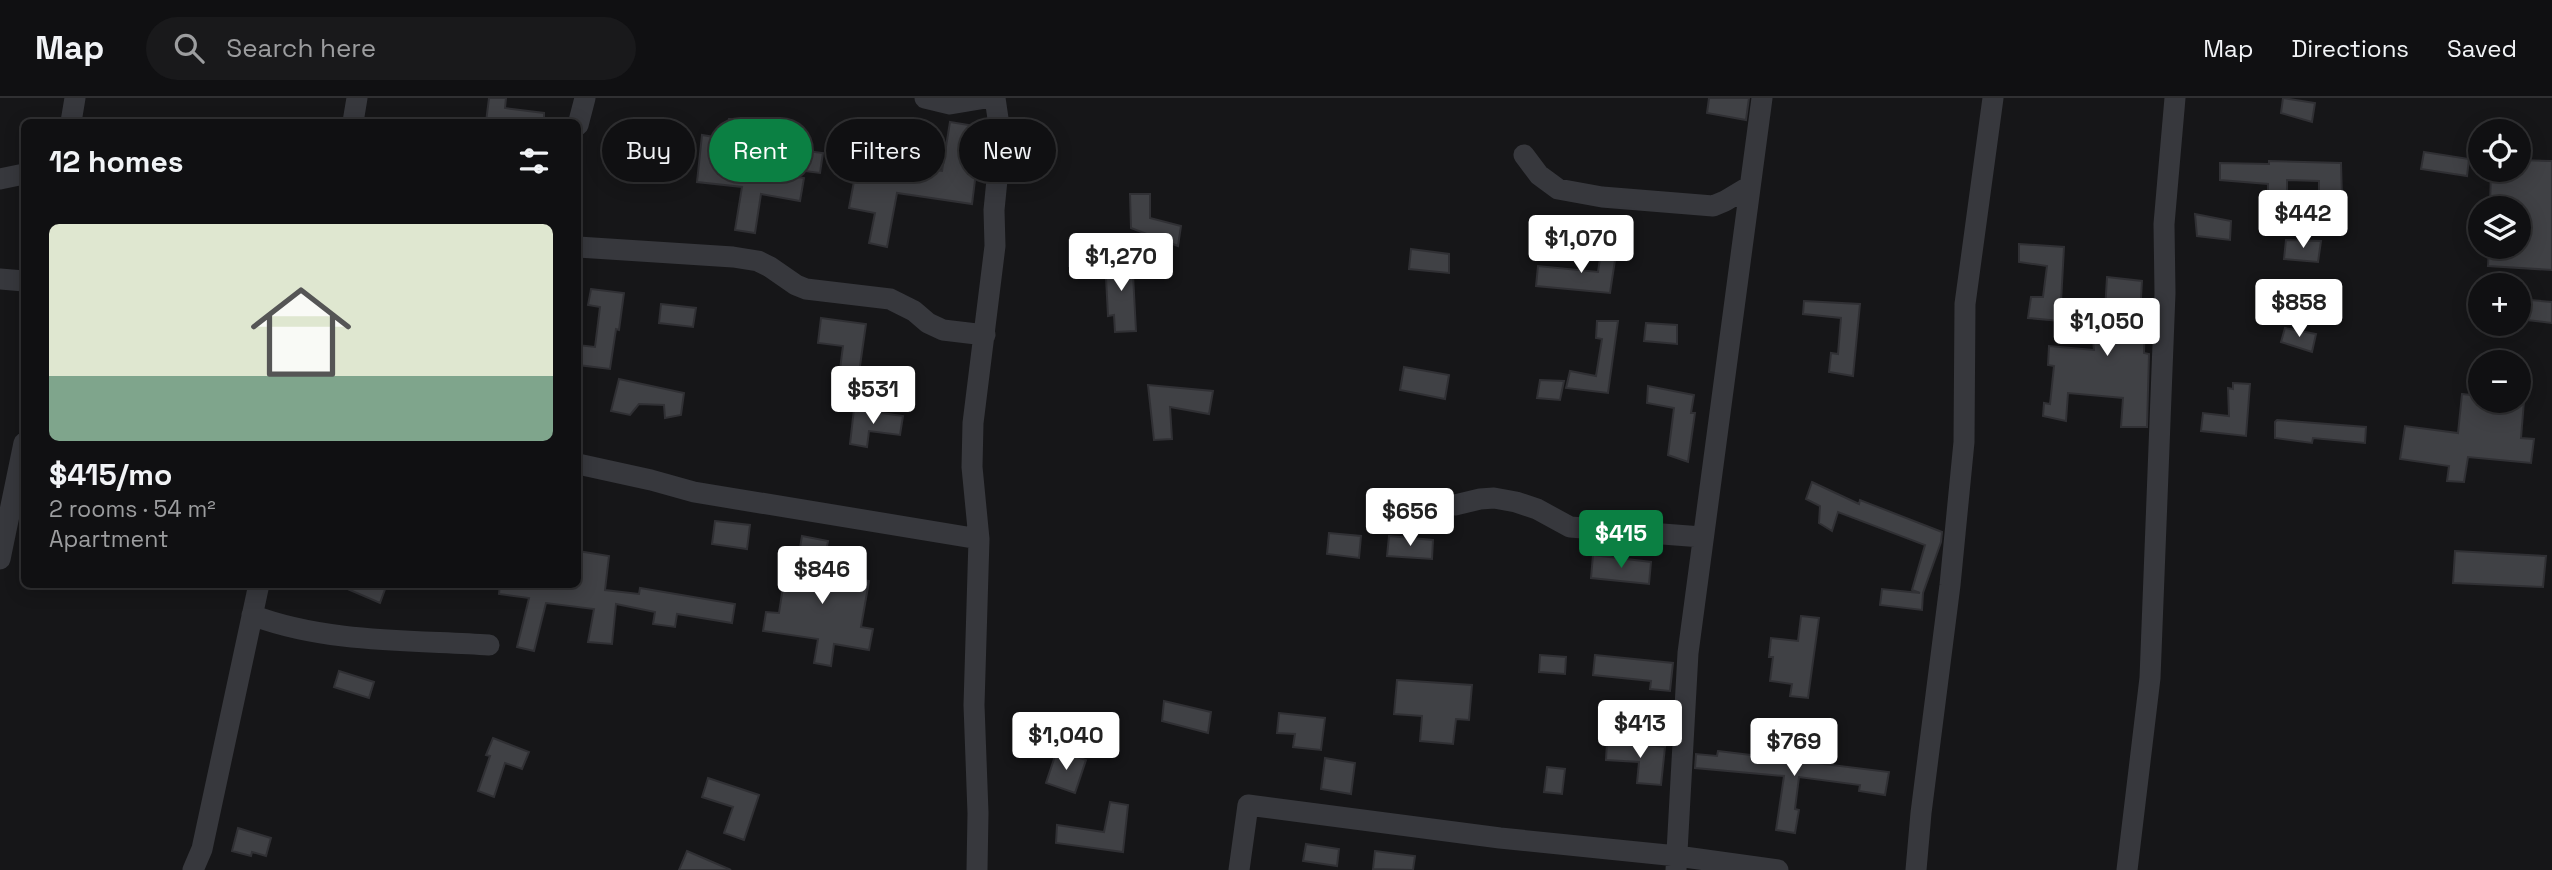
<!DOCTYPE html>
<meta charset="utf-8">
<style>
body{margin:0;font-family:"Space Grotesk",sans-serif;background:#19191b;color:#f1f3f6;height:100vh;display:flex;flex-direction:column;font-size:26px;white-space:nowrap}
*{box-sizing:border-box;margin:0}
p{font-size:23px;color:#9c9d9f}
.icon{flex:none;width:38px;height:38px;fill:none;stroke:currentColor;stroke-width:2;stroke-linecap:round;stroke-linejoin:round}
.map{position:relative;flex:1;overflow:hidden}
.drawer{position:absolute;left:21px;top:21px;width:560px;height:469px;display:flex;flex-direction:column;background:#101012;border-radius:10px;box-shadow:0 4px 18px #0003,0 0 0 2px #303032}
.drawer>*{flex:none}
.hud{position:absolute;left:602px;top:21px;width:665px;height:63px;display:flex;gap:14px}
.buttons{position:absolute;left:2468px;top:21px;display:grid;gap:14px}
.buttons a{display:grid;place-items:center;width:63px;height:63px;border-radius:50%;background:#101012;box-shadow:0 4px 18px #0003,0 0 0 2px #303032;font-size:35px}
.price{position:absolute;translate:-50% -60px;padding:0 16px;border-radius:7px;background:#fff;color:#222;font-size:23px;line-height:46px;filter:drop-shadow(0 2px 4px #0008)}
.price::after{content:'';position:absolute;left:50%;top:42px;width:21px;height:16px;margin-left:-10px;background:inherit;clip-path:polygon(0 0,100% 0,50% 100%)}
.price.on{background:#0b8043;color:#fff}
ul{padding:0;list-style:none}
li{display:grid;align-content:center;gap:14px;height:371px;padding:0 28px}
li span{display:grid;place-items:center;height:217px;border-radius:10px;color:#555}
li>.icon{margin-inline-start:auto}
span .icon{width:126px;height:126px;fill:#fffc;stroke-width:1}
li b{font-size:30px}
h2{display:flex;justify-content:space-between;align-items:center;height:84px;padding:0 28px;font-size:30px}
.pill{padding:0 24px;border-radius:32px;background:#101012;box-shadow:0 4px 18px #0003,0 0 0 2px #303032;font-size:24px;line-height:63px}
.pill.on{background:#0b8043;color:#fff}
header{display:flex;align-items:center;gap:42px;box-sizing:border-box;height:98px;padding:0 35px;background:#101012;border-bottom:2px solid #303032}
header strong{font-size:33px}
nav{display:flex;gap:38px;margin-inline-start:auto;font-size:24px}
.search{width:490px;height:63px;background:#19191b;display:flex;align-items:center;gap:18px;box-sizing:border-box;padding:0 24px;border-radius:38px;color:#9c9d9f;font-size:26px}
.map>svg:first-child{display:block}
.building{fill:#404145;stroke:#303034;stroke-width:2}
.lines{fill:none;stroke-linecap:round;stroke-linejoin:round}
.minor{stroke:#37383d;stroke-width:21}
</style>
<header>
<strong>Map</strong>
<div class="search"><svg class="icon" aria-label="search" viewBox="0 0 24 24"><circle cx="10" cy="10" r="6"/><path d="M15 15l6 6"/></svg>Search here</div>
<nav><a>Map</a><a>Directions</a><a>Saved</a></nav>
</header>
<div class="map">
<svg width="2552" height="772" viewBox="0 0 2552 772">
<rect width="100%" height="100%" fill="#161618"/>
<!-- building -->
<path class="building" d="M489 0H506L505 10 544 15V24H486Z
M1709 0H1749L1746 22 1707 15Z
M2283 0 2315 5 2312 24 2281 15Z
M729 21 747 23 740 69 804 80 800 103 761 96 755 135 735 132 742 89 697 84 702 37 726 41Z
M950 24 975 28 968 73 976 74 972 106 897 95 887 149 869 145 875 115 849 110 855 78H850L856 36 869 38 870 29 898 33 896 43 906 44 903 68 942 73Z
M799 52 823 55 820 75 796 72Z
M2424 54 2469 61 2467 78 2421 71Z
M2518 62 2552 63V172L2488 168 2489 149H2518V110H2490L2491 72H2518Z
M2269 63 2341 65 2342 101H2319V83L2287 82V96L2268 101V86L2220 82V65L2269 66Z
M1130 96H1150V120L1181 128 1178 148 1131 130Z
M2195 116 2231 123 2230 142 2197 138Z
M1069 142H1090V168H1069Z
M2286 142 2321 143 2318 164 2284 161Z
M2019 146 2064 149 2060 223 2028 220 2031 199H2043L2047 168 2019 164Z
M1602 147 1617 149 1610 195 1536 188 1538 168 1598 174Z
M1411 151 1449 156V175L1409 171Z
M1132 158 1136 233 1115 234 1114 217 1108 218 1105 160Z
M2107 179 2142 183 2140 216H2145L2144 255 2149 256 2147 329H2121L2123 300 2068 295 2066 323 2043 318 2044 305 2050 306 2054 268 2048 267 2049 248 2094 252 2090 212 2105 213Z
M591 191 624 195 619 232 616 231 610 271 578 267V247L595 249 600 209 588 207Z
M2518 201 2552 204V225L2518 221Z
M1804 203 1860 206 1853 278 1829 274 1831 255 1838 256 1841 220 1803 216Z
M661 206 696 210 693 229 659 225Z
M821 220 866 226 857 289 838 287 843 248 818 245Z
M1597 223H1618L1608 295 1566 290 1570 273 1596 278 1602 241 1596 240Z
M1646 225 1677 227V246L1644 243Z
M2285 230 2316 236 2312 254 2281 244Z
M1404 269 1449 277 1445 301 1400 292Z
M619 281 684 295 681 317 665 320 664 307 639 306 630 317 611 313Z
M1540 282 1564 283 1560 302 1537 300Z
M2233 285 2250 286 2246 338 2201 333 2203 315 2229 318 2228 290 2233 291Z
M1148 287 1213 293 1209 316 1170 309 1172 341 1154 342Z
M1648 288 1694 297 1691 315H1695L1688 364 1668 357 1674 310 1647 305Z
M2462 296 2480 298V303H2524L2521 340 2534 341 2531 365 2468 359 2464 384 2447 383 2449 368 2400 361 2405 328 2458 335Z
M854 311 903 318 900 337 869 333 867 349 850 346Z
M2277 322 2366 329 2365 345 2313 340 2312 345 2275 340V324Z
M1812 384 1859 406 1860 402 1942 434 1941 444 1923 495 1922 512 1880 507 1882 491 1920 495 1912 492 1925 447 1838 414 1832 433 1819 425 1820 408 1806 401Z
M715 423 750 427 747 451 712 446Z
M1329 435 1361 438 1359 460 1327 456Z
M802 438 828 443 822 475 869 483 861 529 873 531 869 552 834 546 831 568 814 565 818 541 763 533 766 514 779 515 783 489 793 491Z
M1389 438 1433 442 1432 461 1387 458Z
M578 453 609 458 605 492 639 496 640 490 735 506 732 525 677 516 675 529 653 526 655 514 616 506 612 546 588 544 594 511 546 505 534 553 517 549 529 500 499 496 500 486H578Z
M2455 453 2546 458 2543 489 2453 485Z
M1593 457 1651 464 1649 486 1591 480Z
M336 486H387L380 505Z
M1801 518 1819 520 1808 600 1790 598 1792 586 1770 583 1773 559H1769L1771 540 1798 543Z
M1540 557 1566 559 1565 576 1539 574Z
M1595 557 1673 565 1670 593 1650 591 1651 583 1593 577Z
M339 573 374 584 369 600 334 589Z
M1397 582 1472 587 1469 622 1456 621 1453 646 1420 643 1422 618 1394 616Z
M1164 603 1211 614 1208 635 1162 623Z
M1279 615 1325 620 1321 652 1293 649 1295 636 1277 635Z
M493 640 529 654 522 671 505 665 494 699 478 693 490 658 486 657Z
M1607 643 1665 649 1661 687 1637 685 1639 664 1606 662Z
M1057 652 1086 662 1075 695 1046 685Z
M1718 653 1889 674 1885 697 1859 693 1860 687 1799 679 1795 711 1799 712 1795 735 1776 732 1784 678 1695 670 1696 656 1717 658Z
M1325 660 1355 665 1351 696 1321 691Z
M1547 669 1565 671 1562 696 1544 694Z
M708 680 759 697 744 742 724 735 733 709 702 699Z
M1110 704 1128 707 1123 754 1056 745 1057 727 1104 734Z
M238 730 271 740 266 758 252 754 251 758 232 753Z
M1306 746 1339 751 1337 768 1303 763Z
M687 753 731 772H679Z
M1375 753 1415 758 1413 772 1373 771Z"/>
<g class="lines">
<!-- minor -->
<path class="minor" d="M925 0 950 6 986 0
M71 24 75 0
M353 24 357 0
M578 27 585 0
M1524 57 1539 77 1558 91 1602 99 1713 108 1725 103 1750 88
M0 81 24 76
M578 149 733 159 758 163 770 169 796 187 806 191 890 201 914 213 928 225 943 232 985 237
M0 181 24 183
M578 366 651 382 694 394 979 441
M1455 407 1480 401 1494 400 1516 404 1537 411 1570 429 1702 439
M0 461 24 345
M252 517C325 545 412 542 489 547
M193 772 202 751 259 486
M977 772 978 715 974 607 979 441 972 369 973 325 995 148 994 112 1001 41 995 0
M1239 772 1248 707 1500 740 1677 758 1778 772
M1676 772 1688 555 1762 0
M1916 772 1921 715 1950 487 1964 344 1965 206 1993 0
M2127 772 2150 580 2165 195 2164 126 2175 0"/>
</g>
</svg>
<div class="buttons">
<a><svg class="icon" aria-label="locate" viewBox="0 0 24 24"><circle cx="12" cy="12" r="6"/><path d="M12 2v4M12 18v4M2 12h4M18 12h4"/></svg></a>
<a><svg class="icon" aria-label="layers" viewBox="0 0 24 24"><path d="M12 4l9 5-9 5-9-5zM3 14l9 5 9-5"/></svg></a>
<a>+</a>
<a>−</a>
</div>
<b class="price" style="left:2303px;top:152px">$442</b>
<b class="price" style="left:1581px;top:177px">$1,070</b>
<b class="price" style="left:1121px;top:195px">$1,270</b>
<b class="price" style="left:2299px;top:241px">$858</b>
<b class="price" style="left:2107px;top:260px">$1,050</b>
<b class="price" style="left:873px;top:328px">$531</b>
<b class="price" style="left:1410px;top:450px">$656</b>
<b class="price on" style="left:1621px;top:472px">$415</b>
<b class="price" style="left:822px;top:508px">$846</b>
<b class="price" style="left:1640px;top:662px">$413</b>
<b class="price" style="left:1066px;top:674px">$1,040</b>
<b class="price" style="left:1794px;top:680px">$769</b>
<div class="hud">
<a class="pill">Buy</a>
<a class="pill on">Rent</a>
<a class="pill">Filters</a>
<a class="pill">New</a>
</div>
<section class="drawer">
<h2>12 homes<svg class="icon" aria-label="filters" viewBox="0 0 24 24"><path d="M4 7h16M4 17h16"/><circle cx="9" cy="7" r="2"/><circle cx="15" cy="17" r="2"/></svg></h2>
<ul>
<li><span style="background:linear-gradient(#dfe7d0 70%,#7fa58c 0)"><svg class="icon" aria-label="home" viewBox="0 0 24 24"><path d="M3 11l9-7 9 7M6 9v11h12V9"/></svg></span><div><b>$415/mo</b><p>2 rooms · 54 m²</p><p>Apartment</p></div></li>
</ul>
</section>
</div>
